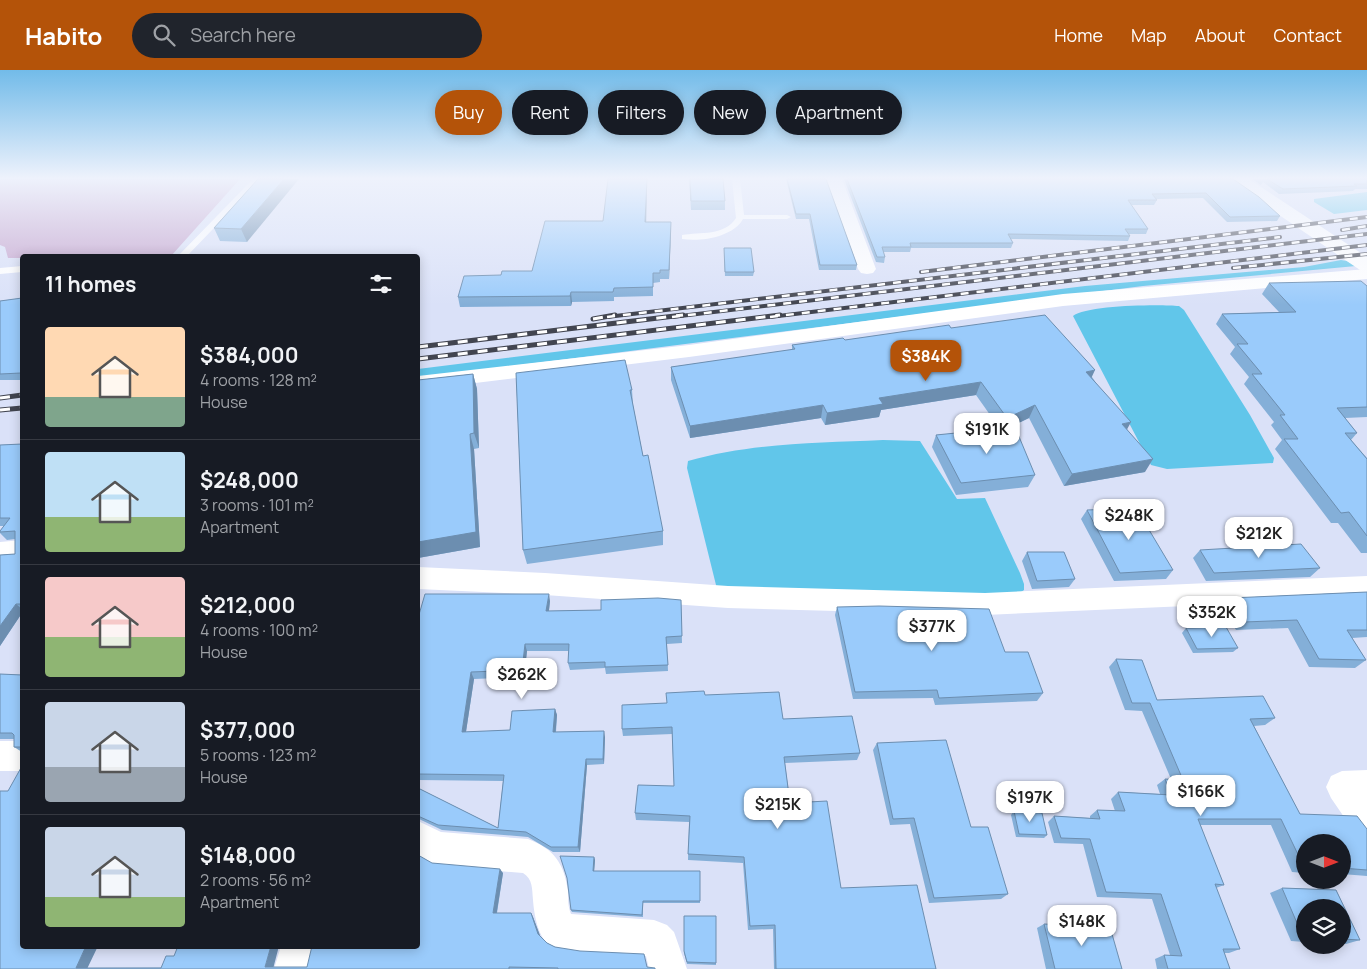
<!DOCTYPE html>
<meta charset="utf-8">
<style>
body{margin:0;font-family:Manrope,sans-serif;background:#20242c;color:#f1f3f6;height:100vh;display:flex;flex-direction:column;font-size:19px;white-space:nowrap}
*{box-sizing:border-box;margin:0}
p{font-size:16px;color:#9ea1a6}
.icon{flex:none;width:28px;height:28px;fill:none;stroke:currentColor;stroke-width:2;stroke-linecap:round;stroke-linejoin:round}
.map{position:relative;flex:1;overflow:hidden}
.side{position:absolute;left:20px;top:184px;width:400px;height:695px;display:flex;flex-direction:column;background:#171b24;border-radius:5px;box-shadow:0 2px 12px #0003}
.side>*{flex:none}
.top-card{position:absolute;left:435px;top:20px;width:475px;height:45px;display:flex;gap:10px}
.needle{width:32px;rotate:90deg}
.tools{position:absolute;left:1296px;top:764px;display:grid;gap:10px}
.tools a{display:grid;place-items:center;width:55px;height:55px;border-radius:50%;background:#171b24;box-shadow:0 2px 12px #0003;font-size:25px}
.price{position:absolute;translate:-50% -42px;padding:0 11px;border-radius:10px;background:#fff;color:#222;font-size:16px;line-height:32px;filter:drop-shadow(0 1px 2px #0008)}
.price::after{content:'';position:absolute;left:50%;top:30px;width:15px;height:11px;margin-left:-8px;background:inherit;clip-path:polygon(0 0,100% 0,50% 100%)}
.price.current{background:#b45309;color:#fff}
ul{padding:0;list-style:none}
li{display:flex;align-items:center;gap:15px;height:125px;padding:0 25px}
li+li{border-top:1px solid #363941}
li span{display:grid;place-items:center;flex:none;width:140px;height:100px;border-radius:5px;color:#555}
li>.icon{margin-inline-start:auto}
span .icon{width:60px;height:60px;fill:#fffc;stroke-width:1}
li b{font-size:21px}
h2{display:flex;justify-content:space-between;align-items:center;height:60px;padding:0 25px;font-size:21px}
.tag{padding:0 18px;border-radius:22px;background:#171b24;box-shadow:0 2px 12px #0003;font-size:18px;line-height:45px}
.tag.current{background:#b45309;color:#fff}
header{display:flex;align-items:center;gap:30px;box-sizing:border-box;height:70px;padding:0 25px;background:#b45309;color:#fff}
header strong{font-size:24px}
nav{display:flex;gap:28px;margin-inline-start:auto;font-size:18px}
.search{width:350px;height:45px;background:#20242c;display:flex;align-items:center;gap:12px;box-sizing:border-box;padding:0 18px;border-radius:28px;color:#9ea1a6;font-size:19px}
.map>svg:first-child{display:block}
.green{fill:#c5a4cd}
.water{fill:#61c6ea}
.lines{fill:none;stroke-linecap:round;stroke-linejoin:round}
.service{fill:#fff;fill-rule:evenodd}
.minor{fill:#fff;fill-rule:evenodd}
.secondary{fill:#fff;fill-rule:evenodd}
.rail-far1-casing{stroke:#424550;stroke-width:4}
.rail-casing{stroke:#424550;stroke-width:5}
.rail-far1{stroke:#fff;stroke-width:2.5;stroke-dasharray:8;stroke-linecap:butt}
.rail{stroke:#fff;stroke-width:3;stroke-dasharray:10;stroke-linecap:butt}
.wall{fill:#84afd8}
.shaded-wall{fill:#6c8eb0}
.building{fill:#9acbfb;stroke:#6c8eb0}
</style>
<header>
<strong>Habito</strong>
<div class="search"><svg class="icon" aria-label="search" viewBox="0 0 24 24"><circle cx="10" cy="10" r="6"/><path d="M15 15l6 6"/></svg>Search here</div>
<nav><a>Home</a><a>Map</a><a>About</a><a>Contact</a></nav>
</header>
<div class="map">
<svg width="1367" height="899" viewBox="0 0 1367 899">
<rect width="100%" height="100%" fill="#dae1f8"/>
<!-- green -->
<path class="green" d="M0 109H240L171 186H22V188H8L5 177 0 175Z"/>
<!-- water -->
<path class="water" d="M1367 122V140L1334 144 1314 132V129Z
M1341 190 1347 191 1356 196 1143 216 418 308V299L1085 216 1304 197Z
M1179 236 1184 240 1250 345 1274 388 1273 393 1167 399 1151 395 1073 246C1086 235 1160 234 1179 236Z
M883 370 920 371 957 429 985 428 1020 503 1024 514V520L1014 527 717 519 687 398 688 391C751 373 817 373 883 370Z"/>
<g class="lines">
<!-- service -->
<path class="service" d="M253 109H261L187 186H178Z
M732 109H740L744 145H787L791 147 787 149H743C733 167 701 172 682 169V165C700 162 725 166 736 148Z
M22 196V202L0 204V198Z"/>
<!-- minor -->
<path class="minor" d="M826 109H842L876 199 873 203 867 204 861 203 858 199Z
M1367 199V209L1063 236 689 287 418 320V306L689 275 1063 224Z
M22 470V490L0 492V472Z
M418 497 545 503 728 516 985 523 1367 506V528L985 545 728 538 545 525 418 519Z
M0 671H22V701H0Z
M1367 700V768L1355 763 1331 728 1326 717 1331 706 1342 701Z
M418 751 441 762 528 769C554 779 564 793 568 821 568 829 568 837 571 844L654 850 667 855 674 862 687 899H649L646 886C624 884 567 886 550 875 538 868 534 844 533 830 532 819 533 809 523 803L437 796 418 787Z
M281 876H318L312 899H274Z"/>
<!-- secondary -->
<path class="secondary" d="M1229 109H1249L1367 187V202L1360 200 1232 113Z"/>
<defs>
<path id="rail-far1" d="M1342 160 1367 156
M1233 198 1367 184
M921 202 1367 147
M607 247 1280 167
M672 247 1367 164
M770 247 1367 175"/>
<path id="rail" d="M593 249 615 245
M418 277 683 245
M418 289 780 245
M0 328 22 325
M0 340 22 338"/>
</defs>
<!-- rail-far1 casing -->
<use href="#rail-far1" class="rail-far1-casing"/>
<!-- rail casing -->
<use href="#rail" class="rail-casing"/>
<!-- rail-far1 -->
<use href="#rail-far1" class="rail-far1"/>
<!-- rail -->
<use href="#rail" class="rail"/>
</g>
<!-- wall -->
<path class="wall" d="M258 109 247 172 220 171 214 158Z
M689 109H723L725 131V140H691Z
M786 109H826L857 195 856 200H819L809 149H796Z
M844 109H1233L1280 146 1277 151 1227 152 1203 128 1156 129 1157 130 1154 135H1131L1148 159 1146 164H1129L1130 166 1128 171 1011 169 1013 173 1011 178H911L910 182H883L885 187 884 193 876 192Z
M1252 109H1367V119H1355L1353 121 1279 124 1263 112 1261 115Z
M646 152H671L669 209H660V212L653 213V226L614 227V231L572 232 571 236 460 237 458 227 501 205 532 201Z
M724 178 754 202 753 206H725Z
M1269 213 1367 216V347L1345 348 1357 363 1351 370 1367 388V483H1361L1338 453H1331L1275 379 1282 370 1271 355 1274 352 1244 314 1249 307 1230 284 1235 277 1216 254 1222 244 1279 242 1262 224Z
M22 228V310H0V231Z
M951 258 1092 307 1127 359 1145 402 1064 416 1029 348 1008 358 1035 405 1028 417 956 425 932 377 936 365 1000 359 976 325 881 340 879 347 825 355 821 348 690 368 671 310V297L792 280V275L845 270Z
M516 303 632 320 633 335 643 386 663 461V475L527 494 523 480Z
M473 304 477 319 479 378 474 379 480 477 418 488V310Z
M22 374V543L0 576V485L15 484V469L7 470 0 463V461L4 456H0V375Z
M1087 440 1173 500 1166 509 1114 511 1081 449Z
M1200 480 1320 498 1310 507 1206 511 1193 488Z
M1027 482 1075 509 1069 517 1032 519 1022 491Z
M1367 522V567L1352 568 1366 590 1355 598 1309 597 1288 558 1236 560 1222 536 1230 528Z
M681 530 682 573 667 574 668 601 606 604 605 598 570 600 568 593 569 581H527L524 607 474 609 466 662 510 660 555 639 557 645 556 662 605 667 604 694 587 695 580 782H553L528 767 442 760 419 749 418 750V718L498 758 503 711 418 710V548L550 531 549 541 601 540Z
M837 537 1005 582 1043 623 1037 631 935 635 933 628 853 629 835 545Z
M1186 558 1238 578 1233 582 1193 583 1182 563Z
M1116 589 1157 630 1275 648 1265 655 1254 656 1300 744 1367 759V806L1342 804V772H1305V803L1292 802 1271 755H1200L1224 815 1216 818 1240 879 1229 883H1224L1230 899H1157L1155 889 1164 885H1170L1152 829 1097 827 1083 774 1054 773 1048 752 1054 746 1090 748V746L1097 740 1115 741 1111 729 1118 722 1160 724 1157 715 1165 709H1171L1142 641 1125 640 1109 597Z
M0 604 22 605V682L14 677V669H0Z
M705 625 783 649 860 683 857 690 785 693 790 733 841 818 936 899H774L773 859 748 860 743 793 688 790 689 752 636 750 635 743 674 716 672 664 623 666 622 659 667 633Z
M877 673 971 757 1008 824 1001 829 929 833 910 754 890 755 873 680Z
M1014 741 1047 765 1044 768 1016 767 1011 745Z
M594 787 595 790 594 801H700V833H643V847L572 842 571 840Z
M432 793 503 803 497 843H531L533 847 540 866 547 873 555 877 655 899H0L22 876 88 898 307 897Z
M1282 818 1336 820 1360 870 1346 874H1342V838H1305V872L1291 871 1270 823Z
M684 846 716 893V895L687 894 684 883Z
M1044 854 1122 899H1046L1037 858Z"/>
<!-- shaded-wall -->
<path class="shaded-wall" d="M284 109H299L247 172 241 159Z
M647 109 646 161 645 152Z
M671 152V161L669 209V200Z
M571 222 572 232 571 236 570 226Z
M1095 300 1089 313 1086 302Z
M473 304 477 319 479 378 474 363Z
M981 312 976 325 881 340 879 347 825 355 827 343 879 328Z
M823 335 821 348 690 368V356Z
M1035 335 1029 348 1002 361 1007 348Z
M1131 352 1124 365 1122 354Z
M470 364 474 379 480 477 418 488V472Z
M1153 389 1145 402 1064 416 1072 404Z
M549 524 550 531 548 548 546 541Z
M16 534 22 539V543L0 576V556Z
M525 574 527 581 524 607 522 600Z
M471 602 474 609 465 668 462 662Z
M555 639 557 645 555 668 553 662Z
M604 661 605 667 604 694 603 689Z
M586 689 587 695 580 782 578 777Z
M594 787 595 790 594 803 593 801Z
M500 799 503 803 496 847 493 843Z
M531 843 533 847 541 868 538 864Z
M86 876H98L87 899 76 898Z
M271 876H279L273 899 265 897Z"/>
<!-- building -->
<path class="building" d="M258 109H284L241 159 214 158Z
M608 109H647L645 152H671L669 200H660V203H653V217L614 218 613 222H571L570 226 458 227 464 206 501 205 502 201H532L545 151H603Z
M690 109H723L725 131H691Z
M787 109H826L857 195H820L810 144H796Z
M847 109H1233L1259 127 1280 146 1230 147 1206 123 1152 124 1157 130H1128L1148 159H1125L1130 166 1008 164 1013 173H910L911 177H882L885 187H877Z
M1267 109H1367V114H1354L1357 116 1283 119Z
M724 178H751L754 202H725Z
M1361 211 1367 216V337L1337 338 1357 363H1345L1367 389V466L1349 442 1341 443 1284 369H1298L1280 345H1285L1252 304H1262L1237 274H1248L1222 244 1296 242 1269 213Z
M22 228V302L21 303 0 304V231Z
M1045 245 1095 300 1086 302 1131 352 1122 354 1153 389 1072 404 1035 335 1007 348 981 312 879 328 883 334 827 343 823 335 690 356 671 297 795 279 792 275 843 268 845 270 949 255 951 258Z
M625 290 632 320H630L643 386 648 385 663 461 523 480 516 303Z
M473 304 474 363 470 364 476 462 418 472V310Z
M1015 357 1035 405 961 413 936 365Z
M22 374V534H16L0 556V485L15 484V461L0 462V461L10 448H0V375Z
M1136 438 1173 500 1120 503 1087 440Z
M1301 474 1320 498 1214 503 1200 480Z
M1027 482H1064L1075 509 1037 511Z
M1367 522V560H1347L1366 590 1319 589 1297 550 1244 552 1230 528Z
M425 524H549L546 541 601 540V530L658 528 681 530 682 566 666 567 668 595 605 597V592L568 593 569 574H525L522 600 471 602 462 662 510 660 512 641 555 639 553 662 604 661 603 689H586L578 777H551L526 762 438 755 418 746V718L498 758 504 705 418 704V548Z
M879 536 989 539 1005 582H1028L1043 623 939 628 937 620 855 622 837 537Z
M1226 557 1238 578 1197 579 1186 558Z
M1116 589 1142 590 1157 630 1263 626 1275 648 1250 649 1300 744 1357 746 1367 759V800L1342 798V772H1305V797H1304L1281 749H1198L1224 815 1215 814 1240 879H1223L1230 899H1168L1164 885 1182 886 1161 824 1106 822 1090 769 1061 768 1054 746 1100 749 1097 740 1125 741 1118 722 1171 725 1165 709 1183 710 1150 633H1132Z
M0 604 22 605V677H14V665L12 663H0Z
M704 621 705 625 779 622 783 649 852 646 860 683 784 687 790 733 827 731 841 818 917 815 936 899H776L775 855 750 856 744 787 688 784 690 746 635 743 638 715 674 716 672 657 622 659V635L667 633 666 623Z
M946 670 971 757H988L1008 824 934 828 914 748 893 749 877 673Z
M22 696V876H86L76 898H161L166 886H174L178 876H271L265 897H307L312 876H418V785L432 793 500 799 493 843H531L538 864 547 873 555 877 580 881 644 884 647 897 655 898V899H558V898L509 897V899H0V721H8Z
M1014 741 1042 743 1047 765 1019 764Z
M560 786 594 787 593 801H700V831H643L642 845 571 840 567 808Z
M1282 818 1336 820 1360 870 1342 869V838H1305V867H1303Z
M684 846H716V893L687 892 684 881Z
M1044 854 1110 857 1122 899H1055Z"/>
<!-- sky -->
<linearGradient id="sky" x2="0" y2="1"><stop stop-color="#72bbe9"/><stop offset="0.46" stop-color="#eef2fc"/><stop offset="1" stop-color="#eef2fc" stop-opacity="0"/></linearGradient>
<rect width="1367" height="235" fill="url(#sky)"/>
</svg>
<div class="tools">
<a><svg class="needle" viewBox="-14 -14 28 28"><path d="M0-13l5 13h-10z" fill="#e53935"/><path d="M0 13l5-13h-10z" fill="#9ea1a6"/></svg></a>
<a><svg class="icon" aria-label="layers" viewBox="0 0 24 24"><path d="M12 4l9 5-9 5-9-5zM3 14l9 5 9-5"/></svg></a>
</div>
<b class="price current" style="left:926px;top:312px">$384K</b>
<b class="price" style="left:987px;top:385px">$191K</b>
<b class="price" style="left:1129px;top:471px">$248K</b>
<b class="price" style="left:1259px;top:489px">$212K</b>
<b class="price" style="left:1212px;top:568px">$352K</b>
<b class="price" style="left:932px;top:582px">$377K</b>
<b class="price" style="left:522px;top:630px">$262K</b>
<b class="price" style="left:1201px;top:747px">$166K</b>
<b class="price" style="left:1030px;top:753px">$197K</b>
<b class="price" style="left:778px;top:760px">$215K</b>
<b class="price" style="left:1082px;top:877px">$148K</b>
<div class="top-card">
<a class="tag current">Buy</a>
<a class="tag">Rent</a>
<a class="tag">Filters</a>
<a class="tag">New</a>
<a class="tag">Apartment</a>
</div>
<section class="side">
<h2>11 homes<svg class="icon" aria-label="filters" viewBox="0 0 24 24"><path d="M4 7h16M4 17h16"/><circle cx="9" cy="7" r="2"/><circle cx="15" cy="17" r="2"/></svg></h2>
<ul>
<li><span style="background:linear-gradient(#ffd9b3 70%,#7fa58c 0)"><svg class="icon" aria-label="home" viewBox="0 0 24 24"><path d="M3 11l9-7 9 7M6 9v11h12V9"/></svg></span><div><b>$384,000</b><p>4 rooms · 128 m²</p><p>House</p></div></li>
<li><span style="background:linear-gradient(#bfe0f5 65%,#8fb573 0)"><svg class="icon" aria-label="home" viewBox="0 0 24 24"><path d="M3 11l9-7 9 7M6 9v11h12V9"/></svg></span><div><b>$248,000</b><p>3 rooms · 101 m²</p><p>Apartment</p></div></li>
<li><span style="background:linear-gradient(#f6c9c9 60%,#8fb573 0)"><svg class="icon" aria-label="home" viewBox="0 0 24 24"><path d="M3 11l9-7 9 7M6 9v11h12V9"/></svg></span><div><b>$212,000</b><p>4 rooms · 100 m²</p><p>House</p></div></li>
<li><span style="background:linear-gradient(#c9d6e8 65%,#9aa5b1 0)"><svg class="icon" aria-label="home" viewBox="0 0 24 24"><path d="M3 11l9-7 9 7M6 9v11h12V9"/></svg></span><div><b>$377,000</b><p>5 rooms · 123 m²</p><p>House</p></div></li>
<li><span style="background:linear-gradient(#c9d6e8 70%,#8fb573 0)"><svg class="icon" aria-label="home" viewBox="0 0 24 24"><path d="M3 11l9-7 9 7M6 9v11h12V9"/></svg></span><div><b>$148,000</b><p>2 rooms · 56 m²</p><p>Apartment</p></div></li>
</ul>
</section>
</div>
